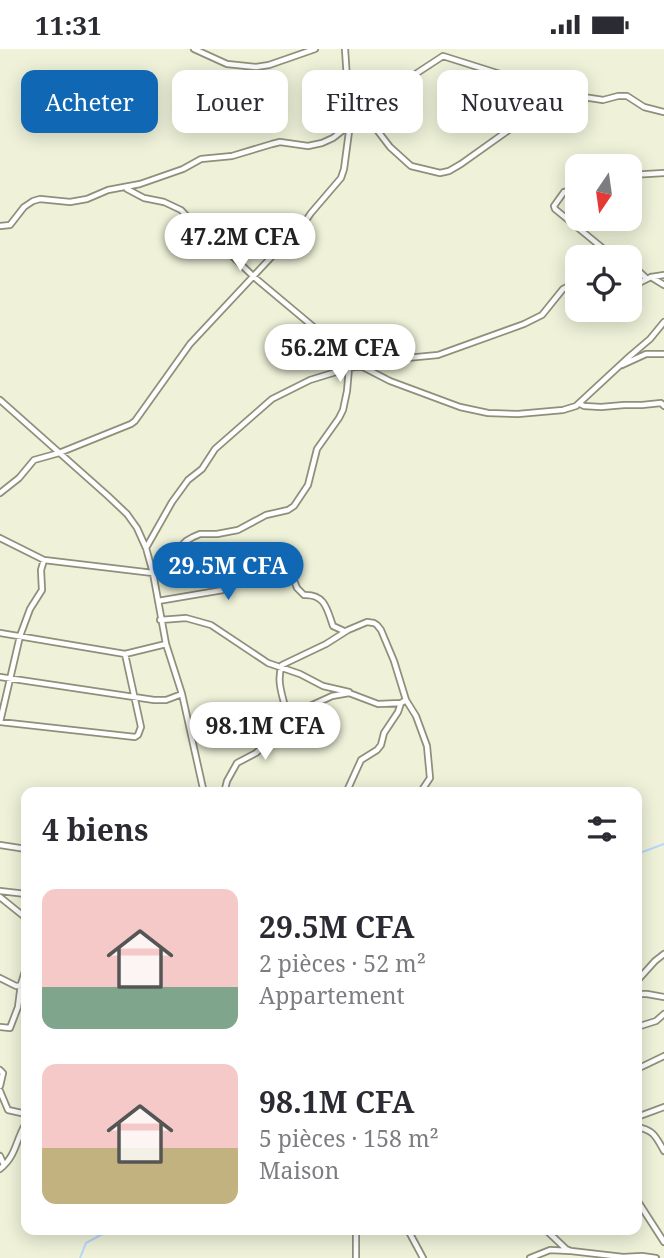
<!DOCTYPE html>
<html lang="fr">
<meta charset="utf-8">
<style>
body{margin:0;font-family:"Noto Serif",serif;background:#f2f2f3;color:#2b2b33;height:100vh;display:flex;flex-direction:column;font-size:26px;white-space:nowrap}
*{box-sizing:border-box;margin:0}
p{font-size:23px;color:#7c7c81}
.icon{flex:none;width:38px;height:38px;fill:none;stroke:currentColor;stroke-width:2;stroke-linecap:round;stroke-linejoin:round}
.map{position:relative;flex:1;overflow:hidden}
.details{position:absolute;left:21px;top:738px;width:621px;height:448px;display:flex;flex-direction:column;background:#fff;border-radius:14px;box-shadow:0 4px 18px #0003}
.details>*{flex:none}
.top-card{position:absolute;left:21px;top:21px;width:623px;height:63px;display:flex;gap:14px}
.needle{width:46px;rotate:193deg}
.fabs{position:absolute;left:565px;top:105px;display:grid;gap:14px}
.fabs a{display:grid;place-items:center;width:77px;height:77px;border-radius:14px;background:#fff;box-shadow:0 4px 18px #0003;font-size:35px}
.price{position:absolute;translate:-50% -60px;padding:0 16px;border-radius:24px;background:#fff;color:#222;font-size:23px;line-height:46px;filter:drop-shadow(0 2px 4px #0008)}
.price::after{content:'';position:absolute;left:50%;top:42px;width:21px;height:16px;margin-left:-10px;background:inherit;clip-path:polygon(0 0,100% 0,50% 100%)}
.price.selected{background:#1068b5;color:#fff}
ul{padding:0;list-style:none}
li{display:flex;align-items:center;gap:21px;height:175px;padding:0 21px}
li span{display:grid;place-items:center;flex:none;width:196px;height:140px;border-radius:14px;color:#555}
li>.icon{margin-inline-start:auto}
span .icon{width:84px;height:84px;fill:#fffc;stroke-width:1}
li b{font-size:30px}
h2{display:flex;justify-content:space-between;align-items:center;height:84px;padding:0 21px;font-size:30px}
.chip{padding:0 24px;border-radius:14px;background:#fff;box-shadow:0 4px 18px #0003;font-size:24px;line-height:63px}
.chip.selected{background:#1068b5;color:#fff}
.status{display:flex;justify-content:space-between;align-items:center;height:49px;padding:0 35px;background:#fff;direction:ltr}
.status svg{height:19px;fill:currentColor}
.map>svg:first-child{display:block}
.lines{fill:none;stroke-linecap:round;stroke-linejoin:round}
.stream{stroke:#b5d7fe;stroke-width:2}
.minor-casing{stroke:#8e907a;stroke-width:8}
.minor{stroke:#fff;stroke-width:4.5}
</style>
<div class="status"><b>11:31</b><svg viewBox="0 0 49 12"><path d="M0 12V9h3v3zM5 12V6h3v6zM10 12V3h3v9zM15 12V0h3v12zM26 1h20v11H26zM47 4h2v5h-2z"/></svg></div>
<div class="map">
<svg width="664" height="1209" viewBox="0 0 664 1209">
<rect width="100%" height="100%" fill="#eff2d9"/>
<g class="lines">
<!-- stream -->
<path class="stream" d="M637 805 664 795
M80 1209 86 1194 110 1181"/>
<defs>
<path id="minor" d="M194 0 227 15 256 18 269 16 315 0
M364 64 390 98 411 117 440 124 449 122 461 115 513 78 524 68 531 57 522 32
M630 126 664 124
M578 138 564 143 554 157 555 160 605 201C612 205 619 203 625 208
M127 140 144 149 164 153 181 161 206 187 226 201 254 228 359 316 390 332 460 358 488 364 518 365 563 361 576 357 630 307 650 290 664 273
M0 177 10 176 24 158 33 152 40 150 70 153 87 150 108 141 140 135 183 120 201 110 232 107 272 95 280 93 308 97 322 94 333 89 347 78 385 45 443 7 522 32 557 44 603 51 618 47H627L644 58 664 63
M630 214 646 229
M651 228 664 236
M630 233 639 234 651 228 664 226
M622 316 646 305H664
M0 351 108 447 127 465 137 479 146 499 153 524 166 595 182 645 204 744
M580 355 584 357 601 358 624 356H642L661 354 664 357
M0 444 19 429 34 411 59 404 131 375 135 372 190 295 276 203 296 186 311 164 341 129 344 120 350 75 345 0
M0 489 44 511
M146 499 172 453 188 431 202 420 215 400 272 350 310 331 349 319 396 310 438 306 524 275 542 266 563 240 571 236H578
M158 552 223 541 248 528 286 511 297 539 304 546C325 545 327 560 333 577L344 582
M160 571 186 569 211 576 268 614 300 625 323 637 349 643
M0 584 125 605 166 595
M0 628 154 651H166L182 645
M288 670C285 652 275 634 282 616L326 595 348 581 367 573 374 574 377 576 381 581 394 612 406 651 416 667 427 697 430 729 420 744
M0 673 20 587 30 560 42 541 41 521 44 511 153 524 186 492 193 488 200 485H217L238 481 266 466 288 461 294 457 308 436 317 400 339 369 343 361 347 342 349 319
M0 673 135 688 138 686 141 678 125 605
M224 744 227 732 237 714 256 704 273 688 288 670 308 658 332 647 349 644 378 655 401 654 406 651
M346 744 361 711 377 701 381 696 384 684 398 663 401 654
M0 796 26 800
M0 842 26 845
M0 848 26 869
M0 929 16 937 26 936
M637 932 655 912 664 905
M637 945H647L664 948
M0 978 10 979 18 958 21 935 26 919
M637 978 656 972 664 965
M637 1020 664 1007
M0 1021 3 1024 0 1037
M0 1042 8 1061 26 1065
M637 1068 664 1058
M637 1078C654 1081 656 1088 664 1102
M0 1107 4 1116
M0 1120C17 1106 15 1092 26 1074
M637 1151 664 1193
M408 1181 423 1209
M546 1181 566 1200 571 1202 623 1208 642 1207 656 1209
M356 1209V1181
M530 1209 550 1201 570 1202"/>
</defs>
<!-- minor casing -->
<use href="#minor" class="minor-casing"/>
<!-- minor -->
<use href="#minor" class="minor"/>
</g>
</svg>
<div class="fabs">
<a><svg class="needle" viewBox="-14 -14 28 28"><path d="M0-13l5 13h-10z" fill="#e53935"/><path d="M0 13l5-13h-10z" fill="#7c7c81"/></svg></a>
<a><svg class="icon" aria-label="locate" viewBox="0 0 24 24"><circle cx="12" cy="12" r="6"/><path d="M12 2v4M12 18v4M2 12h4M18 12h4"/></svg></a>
</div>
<b class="price" style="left:240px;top:224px">47.2M CFA</b>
<b class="price" style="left:340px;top:335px">56.2M CFA</b>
<b class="price selected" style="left:228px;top:553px">29.5M CFA</b>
<b class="price" style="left:265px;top:713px">98.1M CFA</b>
<div class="top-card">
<a class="chip selected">Acheter</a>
<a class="chip">Louer</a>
<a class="chip">Filtres</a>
<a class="chip">Nouveau</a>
</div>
<section class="details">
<h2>4 biens<svg class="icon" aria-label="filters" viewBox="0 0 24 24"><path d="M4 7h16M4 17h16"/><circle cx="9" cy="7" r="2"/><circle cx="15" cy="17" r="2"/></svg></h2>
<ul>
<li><span style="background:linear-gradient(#f6c9c9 70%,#7fa58c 0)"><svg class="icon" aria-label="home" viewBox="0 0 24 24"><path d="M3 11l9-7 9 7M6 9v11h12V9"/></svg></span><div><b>29.5M CFA</b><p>2 pièces · 52 m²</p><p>Appartement</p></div></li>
<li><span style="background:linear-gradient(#f6c9c9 60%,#c2b280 0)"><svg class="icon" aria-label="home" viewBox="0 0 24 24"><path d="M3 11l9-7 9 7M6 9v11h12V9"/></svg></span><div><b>98.1M CFA</b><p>5 pièces · 158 m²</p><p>Maison</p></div></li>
</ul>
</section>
</div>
